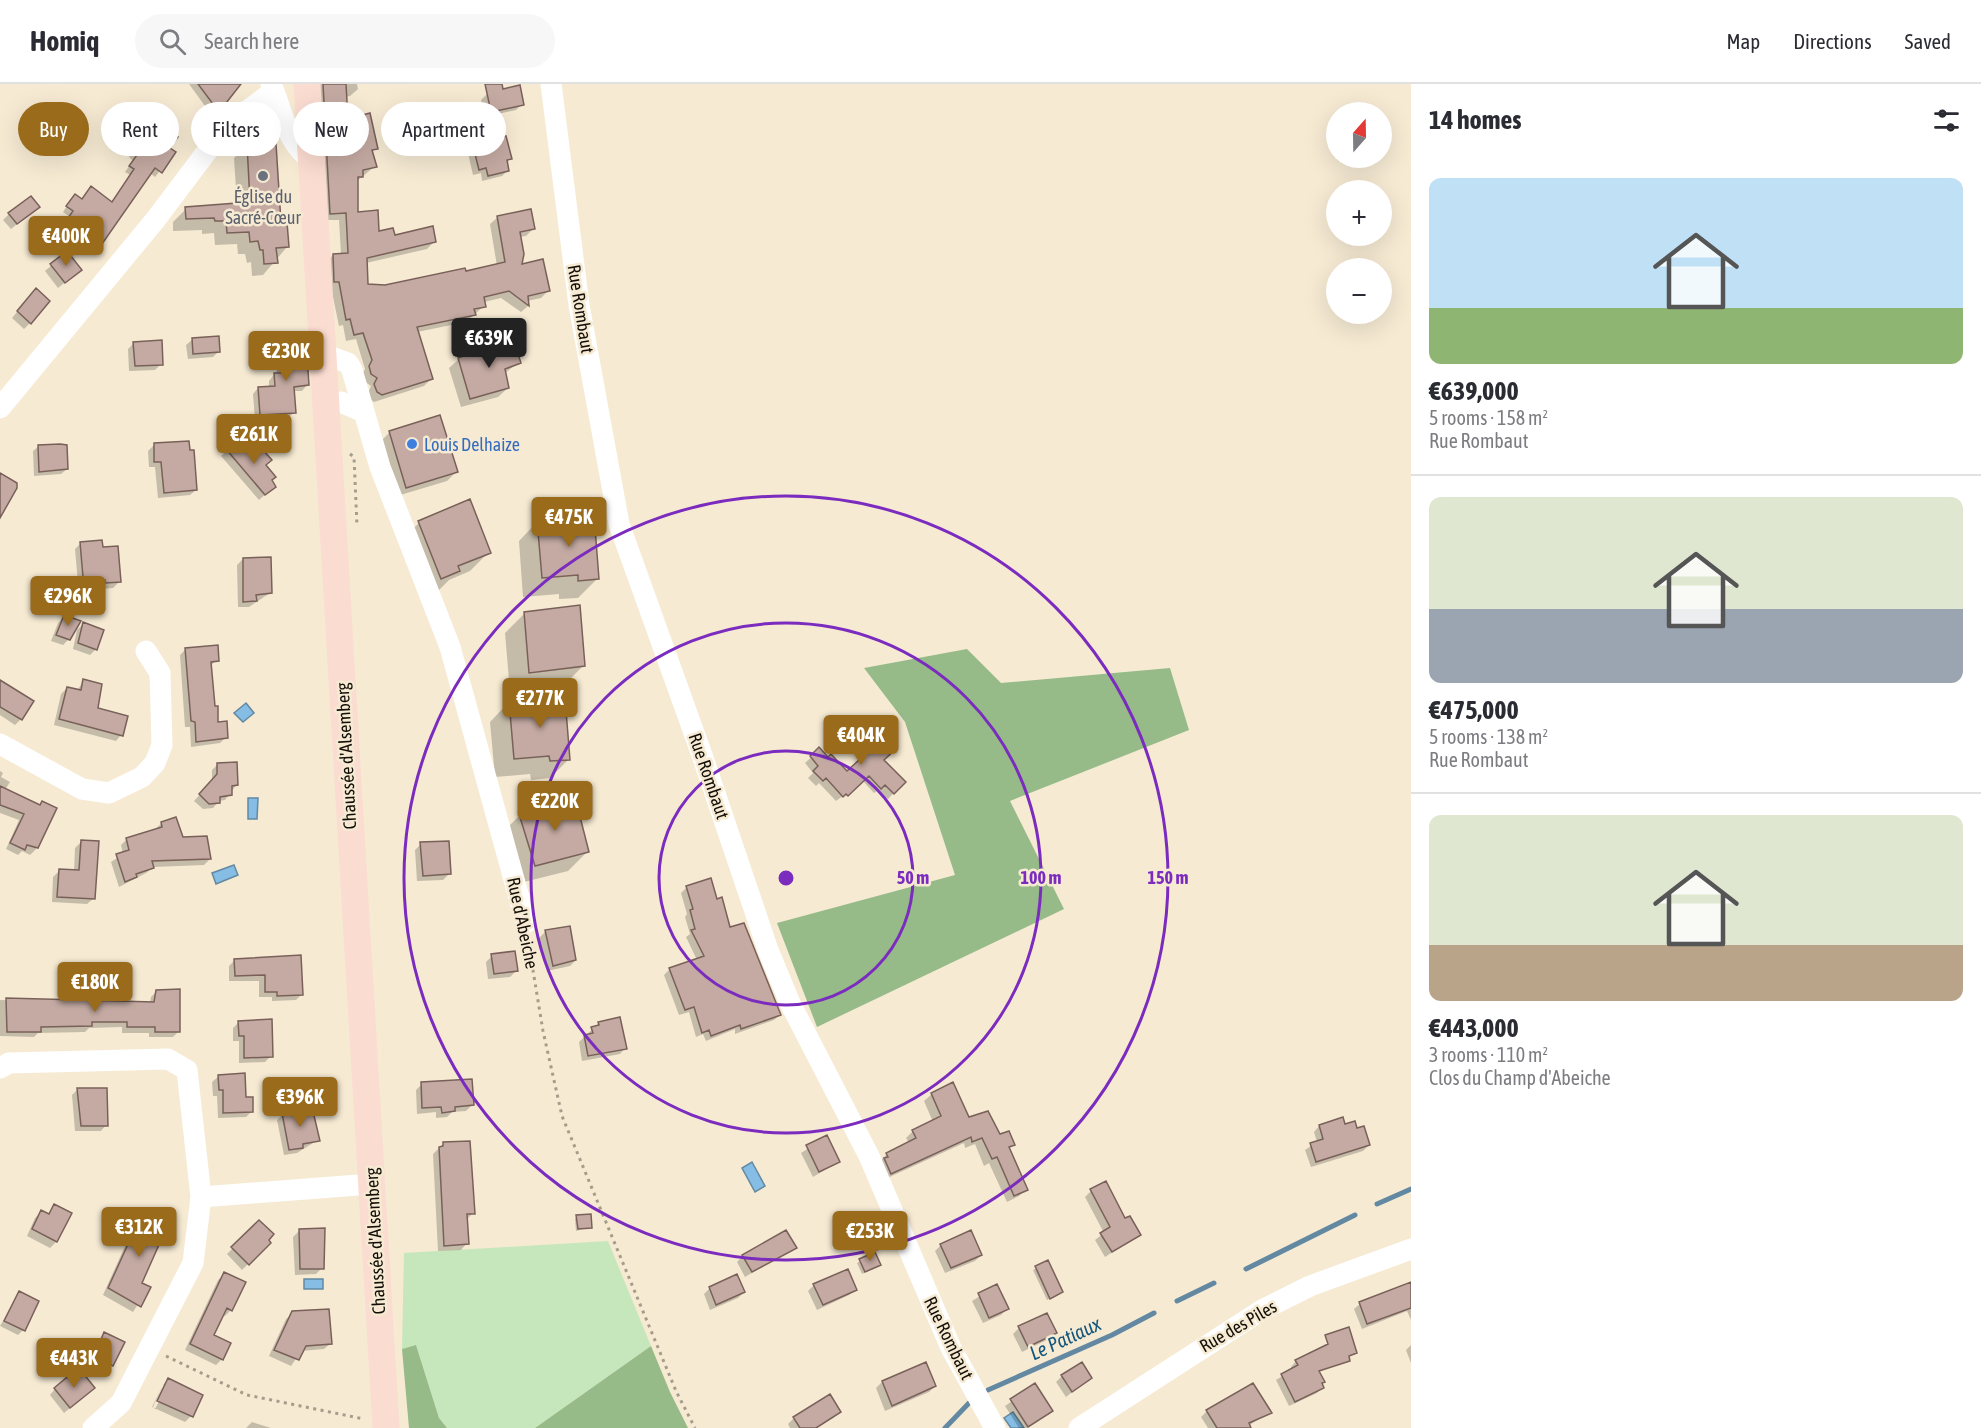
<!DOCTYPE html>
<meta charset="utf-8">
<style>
body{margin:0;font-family:"Asap Condensed",sans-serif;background:#f7f7f7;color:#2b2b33;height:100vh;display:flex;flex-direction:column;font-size:22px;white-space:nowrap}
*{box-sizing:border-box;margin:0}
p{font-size:20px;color:#7c7c81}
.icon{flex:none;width:33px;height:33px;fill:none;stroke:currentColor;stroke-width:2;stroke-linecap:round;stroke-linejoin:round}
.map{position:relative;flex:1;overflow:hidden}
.details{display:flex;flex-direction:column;background:#fff;width:570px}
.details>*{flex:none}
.top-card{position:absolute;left:18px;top:18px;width:570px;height:54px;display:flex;gap:12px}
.needle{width:39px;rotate:20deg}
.buttons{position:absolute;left:1326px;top:18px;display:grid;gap:12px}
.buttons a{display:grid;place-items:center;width:66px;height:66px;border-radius:50%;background:#fff;box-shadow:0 6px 24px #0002;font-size:30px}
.price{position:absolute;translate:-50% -51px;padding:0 14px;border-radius:6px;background:#996b1b;color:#fff;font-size:20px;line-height:39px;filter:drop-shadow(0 2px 3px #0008)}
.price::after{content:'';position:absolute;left:50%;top:36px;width:18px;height:14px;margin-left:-9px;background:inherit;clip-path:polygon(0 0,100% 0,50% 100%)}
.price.on{background:#222;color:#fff}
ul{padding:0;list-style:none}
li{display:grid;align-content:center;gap:12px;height:318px;padding:0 18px}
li+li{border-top:2px solid #e1e1e2}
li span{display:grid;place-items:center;height:186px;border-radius:12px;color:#555}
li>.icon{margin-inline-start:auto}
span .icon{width:108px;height:108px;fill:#fffc;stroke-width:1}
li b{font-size:26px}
h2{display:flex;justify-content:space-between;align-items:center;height:72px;padding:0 18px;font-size:26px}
.tag{padding:0 21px;border-radius:27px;background:#fff;box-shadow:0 6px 24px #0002;font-size:21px;line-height:54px}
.tag.on{background:#996b1b;color:#fff}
header{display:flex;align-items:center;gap:36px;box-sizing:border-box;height:84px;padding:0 30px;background:#fff;border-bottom:2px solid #e1e1e2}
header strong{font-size:28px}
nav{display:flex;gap:33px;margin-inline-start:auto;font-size:21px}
.search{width:420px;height:54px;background:#f7f7f7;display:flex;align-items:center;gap:15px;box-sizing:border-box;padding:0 21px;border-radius:33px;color:#7c7c81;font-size:22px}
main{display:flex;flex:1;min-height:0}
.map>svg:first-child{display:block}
.green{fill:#c6e7bc}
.forest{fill:#96bb89}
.water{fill:#85bde4;stroke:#6389a2;stroke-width:1.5}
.shadow{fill:#0003}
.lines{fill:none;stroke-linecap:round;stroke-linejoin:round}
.stream{stroke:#6389a2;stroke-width:5}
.building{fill:#c4aaa2;stroke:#79615a;stroke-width:1.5}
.path{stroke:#a59c8b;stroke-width:3;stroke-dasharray:3 4.5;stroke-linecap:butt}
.minor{stroke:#fff;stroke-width:21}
.major{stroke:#fbdcd1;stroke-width:27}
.ring{fill:none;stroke:#7b2cbf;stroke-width:3}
.worship-dot{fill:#6b7280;stroke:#f6ead3;stroke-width:2}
.shop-dot{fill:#3f7fe0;stroke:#f6ead3;stroke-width:2}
.labels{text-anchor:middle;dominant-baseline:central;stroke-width:5;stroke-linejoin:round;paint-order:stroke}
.worship-label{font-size:18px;fill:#5b616d;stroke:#f6ead3}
.street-label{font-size:18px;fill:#130f08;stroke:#f6ead3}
.shop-label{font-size:18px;fill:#366cbe;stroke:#f6ead3;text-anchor:start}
.water-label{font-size:20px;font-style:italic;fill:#14567c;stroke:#f6ead3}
.centre{fill:#7b2cbf;stroke:#f6ead3;stroke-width:3}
.ring-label{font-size:18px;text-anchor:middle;font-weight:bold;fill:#7b2cbf;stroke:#f6ead3;stroke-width:5;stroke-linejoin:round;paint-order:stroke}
</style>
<header>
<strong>Homiq</strong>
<div class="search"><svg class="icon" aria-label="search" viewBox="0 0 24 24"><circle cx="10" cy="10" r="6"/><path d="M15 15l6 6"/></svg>Search here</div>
<nav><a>Map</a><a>Directions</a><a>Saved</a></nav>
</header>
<main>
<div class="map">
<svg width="1411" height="1344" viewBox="0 0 1411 1344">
<rect width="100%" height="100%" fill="#f6ead3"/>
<!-- green -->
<path class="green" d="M608 1157 651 1262 535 1344H447L439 1334 416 1261 402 1265 404 1169Z"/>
<!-- forest -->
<path class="forest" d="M967 565 1001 599 1170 584 1189 646 1010 717 1064 825 817 943 777 839 955 791 905 638 864 584Z
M416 1261 439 1334 447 1344H409L402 1265Z
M651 1262 670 1308 688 1344H535Z"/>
<!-- water -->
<path class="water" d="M246 619 254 629 243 638 234 629Z
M248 714H258L257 735H248Z
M234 781 238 791 216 800 212 789Z
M752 1078 765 1102 755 1108 742 1084Z
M304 1195H323V1205H304Z
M1013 1328 1024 1344H1011L1004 1334Z"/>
<!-- shadow -->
<path class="shadow" d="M189 0H239L213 33Z
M314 0H357L358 5 350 12 345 13 347 37 376 64 371 69 375 82 356 98 357 129 377 149 435 157 427 165 366 179 367 201 385 202 497 182 490 140 498 133 534 144 526 152 519 153V182L549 206 541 214 527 217 528 222 521 228 501 214 484 218V222L466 238 417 248 431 295 424 302 374 318 370 315 368 309 371 302 364 297 362 291 365 285 356 255 346 257 343 241 339 242 326 179 333 171H341L339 136H323Z
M487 10 522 20 516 26 485 33 481 16Z
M142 55 174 69 155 93 150 89 96 164 62 143 70 133 63 128 70 117 111 119 130 91 125 88 133 77 129 73Z
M247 61 287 163 263 191 252 192 251 178 247 179 245 170H238L237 160 215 161 214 149 202 150V146L173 147V138L186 125 237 121 234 74Z
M474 64 510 75 506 79 508 86 502 92 482 97 481 89 473 91 468 69Z
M38 123 11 145 3 136 9 130Z
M66 169 74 191 58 204 45 187Z
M30 212V239L24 245 12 234Z
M193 255 219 267 213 273 188 275 186 261Z
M134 259 161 280 155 286 129 287 128 265Z
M285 261 307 301 302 307H293L294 328 288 334 255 336 253 310 258 304H269V297L279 284V266Z
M459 275 519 278 504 290 508 304 498 313 461 323 449 284Z
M390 348 456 388 447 397 397 412 380 358Z
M238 357 264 382 270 397 268 408 259 416 221 372Z
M154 361 196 406 190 411 158 414 155 383H149L148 367Z
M39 362 67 385 61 390 34 392 33 367Z
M469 417 489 468 470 487 449 496 439 506 399 458 419 439Z
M538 437 598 494 578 514 559 515V510L523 513 519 457Z
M81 459 101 464 119 498 113 504 99 505V501L90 502 91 498 78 499 75 465Z
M243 475 270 509 249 523H238L237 481Z
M525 529 584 581 564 601 510 608 505 549Z
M64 533 69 555 63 561 51 557 58 539Z
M83 540 96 565 90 571 73 565 77 546Z
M186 565 217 576 210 582 217 640 226 653 220 659 191 663 190 643H185L180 571Z
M84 596 96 625 121 651 116 657 54 641 61 610 67 604 77 607Z
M0 598 21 635 15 641 0 631Z
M509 618 569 675 550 694 531 696 530 690 495 693 490 638Z
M872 642 882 676 904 698 888 715 878 706 874 709 863 697 836 717 819 699 816 702 808 694 813 689 805 679 819 666 847 689 867 671 855 657Z
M218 680 237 700 225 716 219 717 213 724 203 725 194 717 212 697V686Z
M0 687 3 689 1 693 10 698 5 706 39 722 42 719 55 725 36 765 30 771 22 767 18 771 6 765 19 736 0 729Z
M520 731 588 767 568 787 516 800 501 750Z
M162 739 182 755 209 761 210 775 204 781 153 783 146 789 119 803 111 778 123 770 121 761 127 755 155 745Z
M81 758 94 814 87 820 52 818 53 793 59 787H74L75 764Z
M421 760 449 790 443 796 417 797 415 766Z
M687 803 715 817 780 931 774 936 735 950V945L706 957 703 950 696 953 689 928 679 931 664 891 670 885 697 876 686 853 690 850 685 833 687 830 681 809Z
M569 842 576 876 570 882 547 887 539 854 545 848Z
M300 872 302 910 296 916 272 917V913H259V897H229V882L235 876Z
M492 872 516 887 510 893 488 895 486 878Z
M157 907 179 947 173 953H149V949H122V943L89 944 85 948 38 949 34 953 0 952V916L150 919 151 913Z
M239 938 271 972 265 978 239 979V957H233V944Z
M599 939 625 964 620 970 582 977 579 958Z
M219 992 244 1014 252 1027 246 1033 218 1034 217 1012H213L212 998Z
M422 1000 472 1021 466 1027 452 1028 447 1033 436 1034V1028L417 1030 416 1006Z
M77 1006 106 1041 101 1047H75L72 1011Z
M932 1010 968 1035 1013 1061 1009 1065 1026 1105 1019 1112 1007 1118 989 1079 984 1082 975 1060 965 1064 964 1059 883 1096 880 1077 887 1070 909 1059 906 1054 913 1047 933 1038 924 1017Z
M311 1025 318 1056 297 1069 284 1071 277 1036 282 1031Z
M1319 1042H1344L1356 1046 1369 1061 1363 1067 1311 1083 1305 1066 1317 1058 1314 1048Z
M826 1053 838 1078 813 1093 801 1069Z
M443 1060 473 1129 467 1135V1159L461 1166 438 1167 433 1070Z
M1091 1107 1139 1151 1105 1173 1095 1156 1104 1149 1085 1113Z
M54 1122 70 1129 56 1158 50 1164 27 1152 35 1134 41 1128 47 1131Z
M144 1126 140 1199 149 1203 133 1228 103 1211 138 1133Z
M577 1133 590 1143 576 1147 575 1135Z
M259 1138 269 1159 242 1186 227 1170Z
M299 1147 322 1184 316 1190 295 1191 293 1153Z
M941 1161 981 1171 975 1177 945 1189 935 1167Z
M795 1163 745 1193 737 1178 743 1172Z
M874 1170 879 1181 862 1190 857 1179Z
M1048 1178 1059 1210 1047 1216 1033 1186Z
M224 1190 231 1226 225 1232 222 1231 212 1251 222 1275 216 1281 185 1266 218 1196Z
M1411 1200V1236L1407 1227 1362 1245 1354 1225 1360 1220Z
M814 1201 855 1205 849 1211 817 1226 808 1207Z
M996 1202 1007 1225 1001 1231 983 1239 972 1217Z
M710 1204 744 1208 738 1214 710 1226 704 1210Z
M19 1209 23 1246 18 1251 0 1242Z
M293 1229 331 1259 324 1265 301 1267 291 1282 269 1272 286 1235Z
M1019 1244 1055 1249 1049 1255 1022 1268 1013 1250Z
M104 1250 123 1258 105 1287 87 1278Z
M1411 1261V1279L1406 1266Z
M1296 1277 1322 1285 1318 1289 1322 1303 1317 1309 1289 1322 1276 1296 1292 1286 1291 1283Z
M926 1280 935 1302 929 1308 885 1327 876 1304 882 1298Z
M1062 1292 1090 1294 1066 1313 1056 1298Z
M168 1296 191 1332 185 1338 152 1323 163 1301 153 1323 155 1325 167 1301H163Z
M1035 1301 1051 1327 1027 1344H1019L1005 1322Z
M55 1305 88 1309 64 1329 50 1311Z
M829 1312 839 1328 833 1334 817 1344H790L788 1340 794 1334Z
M1207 1327 1270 1328 1245 1344H1208L1201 1333Z
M252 1338 271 1344H246Z"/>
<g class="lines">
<!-- stream -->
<path class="stream" d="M1377 1120 1411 1105
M1246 1185 1355 1131
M1177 1217 1214 1199
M988 1306 1112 1251 1154 1229
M945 1344 971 1317"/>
</g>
<!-- building -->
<path class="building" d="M198 0H241L219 28Z
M323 0H346L348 35 370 29 378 65 372 66 377 83 363 86V93H358V128L378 126 379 147 393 144 395 151 433 142 436 158 367 174 368 200 385 201 465 184 466 187 505 178 497 132 531 125 535 145 520 148 524 170 522 180 543 175 550 207 528 212 529 222 509 207 484 213 486 223 474 225 476 231 417 243 433 295 382 311 377 308 374 300 377 294 371 290 369 282 372 276 363 249 354 251 350 235 346 236 339 198H334L333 170 348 169 346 129 330 130Z
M485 0H502L503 5 520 1 524 21 491 28Z
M166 44 178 53 170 64 176 68 162 89 155 84 102 160 66 137 73 127 66 122 75 110 82 115 91 102 112 118 134 85 129 82 137 71 132 68 147 49 157 56Z
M506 52 512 75 507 76 509 87 488 92 486 84 479 86 473 62Z
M247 60H276L281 138H287L289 163 276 164 278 179 264 180 263 166H260L258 157 250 158 249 148 227 149 226 137H215L214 134 186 135 185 123 250 118Z
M31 112 40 123 17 140 8 129Z
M67 167 82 186 65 199 50 180Z
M36 204 50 217 31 240 17 227Z
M219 252 220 268 193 270 192 254Z
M513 255 521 279 505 285 509 304 470 315 458 274Z
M162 256 163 281 135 282 133 258Z
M306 258 309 301 294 303 296 329 260 331 258 303 275 302 274 289H281V281L285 282 284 259Z
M440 331 458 388 406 404 389 347Z
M238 355 242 359 246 356 256 370 262 365 272 376 266 381 276 393 272 396 276 403 265 411 226 365Z
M189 357 190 366H194L197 406 164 409 161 378H154V359Z
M60 360 67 361 68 385 39 388 38 361Z
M0 389 17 399V404L0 434Z
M470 415 491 469 458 482 460 487 441 495 418 437Z
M594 431 599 495 578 497V491L542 494 537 436Z
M102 456 103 463 118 462 121 498 105 499V496H96V493H83L80 458Z
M271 473 272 509 256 511 257 517 243 518V474Z
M580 521 585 582 529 589 524 528Z
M64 531 81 537 70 556 56 551Z
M83 538 104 546 97 566 78 559Z
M218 561 219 577 211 578 215 622H218V638L227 637 228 654 196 658 195 638 191 637 185 564Z
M83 595 102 600 98 624 128 632 123 652 59 635 67 603 81 606Z
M0 596 34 617 22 636 0 623Z
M565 614 570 676 550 677 549 672 514 675 509 617Z
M872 640 896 665 884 676 906 698 894 710 885 701 881 705 869 692 848 712 846 710 843 713 826 694 823 697 813 687 818 682 810 672 819 663 828 673 831 670 847 687 872 664 860 651Z
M237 678 238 701 232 702V711L220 713V719L209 720 199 710 217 690V679Z
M0 702 40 721 42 717 57 724 38 764 27 761 25 766 10 759 24 730 0 721Z
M575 713 589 768 535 782 519 730Z
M176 733 183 753 207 752 211 775 152 777 154 784 136 790 137 793 125 798 116 770 129 766 126 754 162 743 161 738Z
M81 756 99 757 95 815 57 813 59 785 79 786Z
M449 757 451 790 423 792 420 758Z
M711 794 717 815 722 813 730 843 744 839 781 931 741 945 740 941 711 952 709 946 702 949 694 923 685 926 669 884 704 872 691 846 695 845 690 826 693 825 686 802Z
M570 842 576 876 553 882 545 846Z
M515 867 518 887 494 890 491 870Z
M301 871 303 911 277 912V908H265V891L235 892 234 875Z
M180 905V948H155V943H127V938H92V942L41 943V948H7L6 914 154 918 156 906Z
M620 933 627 965 588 972 584 951 593 949 591 943 599 941 598 938Z
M272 935 273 973 244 974V952H239L238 937Z
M245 989 246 1013H253V1028L223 1029V1006H219L218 991Z
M472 995 474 1021 455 1023V1027L442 1029 441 1023 422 1024 421 998Z
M953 998 969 1033 988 1027 1000 1050 1009 1047 1015 1061 1009 1063 1028 1106 1014 1112 997 1073 992 1075 982 1054 972 1058 971 1053 891 1090 884 1074 888 1073 886 1069 916 1054 912 1046 941 1032 931 1009Z
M77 1004H107L108 1042H81Z
M312 1023 320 1057 303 1060V1064L289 1066 282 1029Z
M1343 1033 1345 1040 1355 1037 1357 1044 1364 1042 1370 1061 1316 1078 1310 1059 1323 1055 1319 1041Z
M827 1051 840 1078 819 1088 806 1061Z
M470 1057 475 1130H467L469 1160 444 1162 439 1063 443 1062V1058Z
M1106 1097 1125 1134 1130 1132 1141 1151 1112 1168 1100 1149 1110 1143 1090 1105Z
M54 1120 72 1129 57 1158 32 1145 41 1126 49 1130Z
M144 1125 170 1136 142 1199 151 1203 141 1223 108 1204Z
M591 1130 592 1144 578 1145 576 1131Z
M259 1136 274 1150 269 1156 271 1159 249 1181 231 1163Z
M325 1144 324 1185H300L299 1145Z
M786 1146 797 1164 752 1188 742 1171Z
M971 1146 982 1171 951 1184 940 1160Z
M875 1168 881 1181 865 1188 859 1175Z
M1048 1176 1063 1208 1050 1215 1035 1182Z
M848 1185 857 1206 823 1221 813 1200Z
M224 1188 246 1198 232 1227 227 1224 214 1251 231 1259 223 1276 190 1260Z
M737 1190 745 1208 716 1221 709 1203Z
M1411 1198V1224L1367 1240 1359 1218Z
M997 1200 1009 1225 989 1234 978 1209Z
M19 1207 39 1217 25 1247 4 1237Z
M329 1225 332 1260 306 1262 299 1276 274 1266 292 1227Z
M1047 1229 1057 1249 1028 1263 1018 1242Z
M1349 1243 1357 1269 1349 1272 1350 1277 1319 1287 1325 1298 1322 1299 1324 1304 1295 1318 1281 1290 1298 1281 1295 1276 1328 1260 1325 1251Z
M104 1248 125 1258 113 1282 94 1273Z
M926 1278 936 1302 892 1322 882 1297Z
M1082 1278 1092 1294 1072 1308 1061 1291Z
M83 1289 95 1304 70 1324 54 1304 66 1294Z
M168 1294 203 1311 193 1333 157 1317Z
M1035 1299 1053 1327 1028 1343 1010 1315Z
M1253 1299 1272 1329 1249 1339 1251 1344H1217L1206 1326Z
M830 1310 841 1328 816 1344H800L793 1333Z"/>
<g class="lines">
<!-- path -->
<path class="path" d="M350 370 354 373 357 442
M528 856 543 947 562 1032 676 1307 695 1344
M166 1272 247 1311 364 1335"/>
<!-- minor -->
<path class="minor" d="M271 0C283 27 286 60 312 76
M551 0 579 221 619 440 702 671 768 866 790 919 869 1072 951 1264 995 1344
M321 269 348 279 352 286 380 383 450 563 526 839
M325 321 341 318 364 328
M0 324 156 135 226 42 274 7
M0 660 82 705 109 709 142 693 155 679 162 661 160 589 146 567
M0 984 9 979 168 975 187 986 201 1113 193 1179 121 1319 93 1344
M201 1113 371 1100
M1079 1344 1262 1226 1310 1202 1411 1165"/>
<!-- major -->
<path class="major" d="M307 0 386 1344"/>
</g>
<!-- distance rings -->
<g class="ring">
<circle cx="786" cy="794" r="127"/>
<circle cx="786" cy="794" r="255"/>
<circle cx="786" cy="794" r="382"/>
</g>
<!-- markers -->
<circle class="worship-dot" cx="263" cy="92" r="6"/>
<circle class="shop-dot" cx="412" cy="360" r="6"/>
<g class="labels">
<!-- worship labels -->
<g class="worship-label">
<text x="263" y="112">Église du<tspan x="263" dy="21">Sacré-Cœur</tspan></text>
</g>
<!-- street labels -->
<g class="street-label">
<text transform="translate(581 225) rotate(81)">Rue Rombaut</text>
<text transform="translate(346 672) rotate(-93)">Chaussée d'Alsemberg</text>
<text transform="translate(709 692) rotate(71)">Rue Rombaut</text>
<text transform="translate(523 839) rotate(78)">Rue d'Abeiche</text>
<text transform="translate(375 1157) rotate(-93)">Chaussée d'Alsemberg</text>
<text transform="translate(1238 1242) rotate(-30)">Rue des Piles</text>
<text transform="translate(949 1254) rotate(64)">Rue Rombaut</text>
</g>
<!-- shop labels -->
<g class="shop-label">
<text x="424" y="360">Louis Delhaize</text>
</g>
<!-- water labels -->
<g class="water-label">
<text transform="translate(1065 1254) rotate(-25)">Le Patiaux</text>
</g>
</g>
<circle cx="786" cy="794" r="9" class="centre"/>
<g class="ring-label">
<text x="913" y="800">50 m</text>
<text x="1041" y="800">100 m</text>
<text x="1168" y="800">150 m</text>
</g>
</svg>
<div class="buttons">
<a><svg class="needle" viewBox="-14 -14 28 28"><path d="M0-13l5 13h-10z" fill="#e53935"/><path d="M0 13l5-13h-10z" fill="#7c7c81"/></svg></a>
<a>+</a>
<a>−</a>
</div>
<b class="price" style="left:66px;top:183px">€400K</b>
<b class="price on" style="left:489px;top:285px">€639K</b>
<b class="price" style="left:286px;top:298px">€230K</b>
<b class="price" style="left:254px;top:381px">€261K</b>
<b class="price" style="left:569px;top:464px">€475K</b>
<b class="price" style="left:68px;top:543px">€296K</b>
<b class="price" style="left:540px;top:645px">€277K</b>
<b class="price" style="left:861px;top:682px">€404K</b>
<b class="price" style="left:555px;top:748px">€220K</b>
<b class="price" style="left:95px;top:929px">€180K</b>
<b class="price" style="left:300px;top:1044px">€396K</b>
<b class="price" style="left:139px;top:1174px">€312K</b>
<b class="price" style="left:870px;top:1178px">€253K</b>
<b class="price" style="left:74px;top:1305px">€443K</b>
<div class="top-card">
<a class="tag on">Buy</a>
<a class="tag">Rent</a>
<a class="tag">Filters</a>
<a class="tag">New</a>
<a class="tag">Apartment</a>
</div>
</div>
<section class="details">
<h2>14 homes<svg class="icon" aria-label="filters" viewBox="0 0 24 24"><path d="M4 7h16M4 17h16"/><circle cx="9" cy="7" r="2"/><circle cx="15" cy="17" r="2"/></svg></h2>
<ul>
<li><span style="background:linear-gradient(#bfe0f5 70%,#8fb573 0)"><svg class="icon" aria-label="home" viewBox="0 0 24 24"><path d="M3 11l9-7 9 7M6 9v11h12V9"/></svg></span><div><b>€639,000</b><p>5 rooms · 158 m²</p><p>Rue Rombaut</p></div></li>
<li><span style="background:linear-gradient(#dfe7d0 60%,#9aa5b1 0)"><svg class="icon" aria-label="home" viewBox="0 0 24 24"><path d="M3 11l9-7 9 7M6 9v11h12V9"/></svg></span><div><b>€475,000</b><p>5 rooms · 138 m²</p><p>Rue Rombaut</p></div></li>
<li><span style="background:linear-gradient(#dfe7d0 70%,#b9a48a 0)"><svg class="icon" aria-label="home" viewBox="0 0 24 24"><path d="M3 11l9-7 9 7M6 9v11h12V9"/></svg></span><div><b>€443,000</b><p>3 rooms · 110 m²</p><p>Clos du Champ d'Abeiche</p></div></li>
</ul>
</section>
</main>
